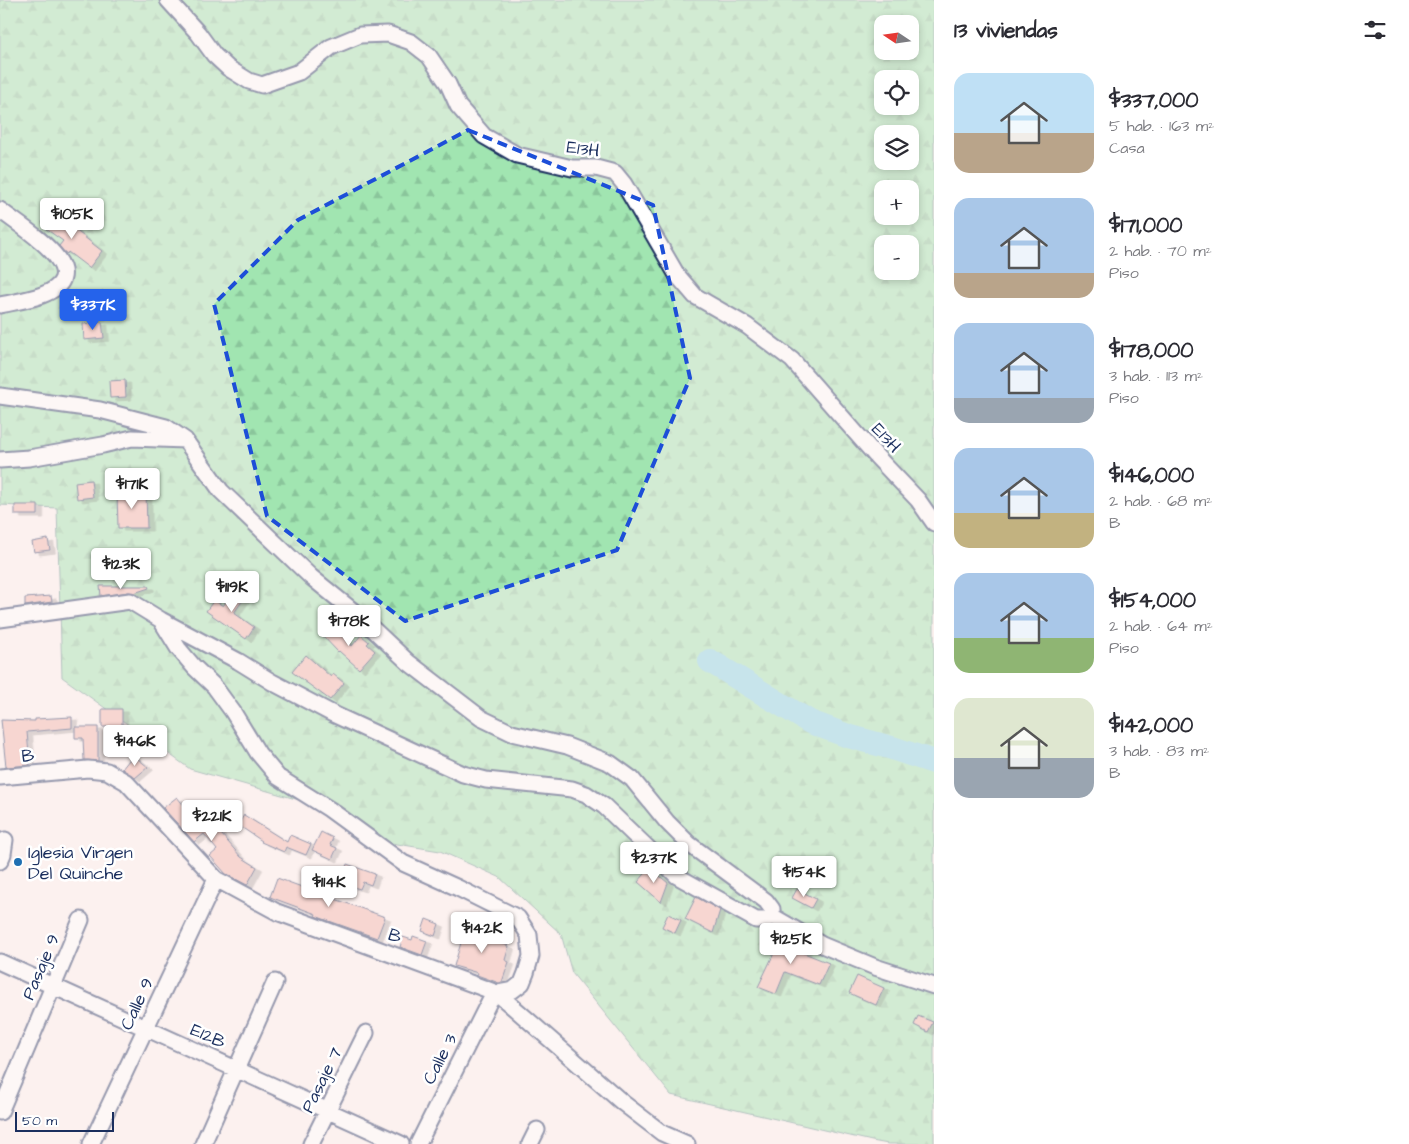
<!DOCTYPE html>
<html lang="es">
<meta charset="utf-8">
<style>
body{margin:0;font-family:"Architects Daughter",sans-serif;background:#f7f7f7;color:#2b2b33;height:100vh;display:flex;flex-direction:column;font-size:19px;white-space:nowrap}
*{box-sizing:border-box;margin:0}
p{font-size:16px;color:#7c7c81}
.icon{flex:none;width:28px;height:28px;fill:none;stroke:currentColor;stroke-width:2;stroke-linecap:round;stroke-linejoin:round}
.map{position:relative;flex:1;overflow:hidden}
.sheet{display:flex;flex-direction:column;background:#fff;width:475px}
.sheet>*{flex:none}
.needle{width:32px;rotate:283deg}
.tools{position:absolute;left:874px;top:15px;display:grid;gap:10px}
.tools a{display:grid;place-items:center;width:45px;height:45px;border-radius:10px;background:#fff;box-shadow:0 2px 8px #0003;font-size:25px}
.scale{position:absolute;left:15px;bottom:12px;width:99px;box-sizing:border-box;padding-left:5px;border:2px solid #1b2f5e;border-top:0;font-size:14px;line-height:18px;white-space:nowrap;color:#1b2f5e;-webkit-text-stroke:4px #fff;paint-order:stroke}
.price{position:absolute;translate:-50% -42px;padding:0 11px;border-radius:5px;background:#fff;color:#222;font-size:16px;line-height:32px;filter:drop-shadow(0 1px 2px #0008)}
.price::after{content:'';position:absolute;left:50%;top:30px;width:15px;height:11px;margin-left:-8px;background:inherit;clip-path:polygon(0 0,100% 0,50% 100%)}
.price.on{background:#2563eb;color:#fff}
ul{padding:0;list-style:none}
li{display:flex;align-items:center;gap:15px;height:125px;padding:0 20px}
li span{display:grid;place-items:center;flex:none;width:140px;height:100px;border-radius:15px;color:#555}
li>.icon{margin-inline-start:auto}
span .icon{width:60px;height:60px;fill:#fffc;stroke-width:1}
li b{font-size:21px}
h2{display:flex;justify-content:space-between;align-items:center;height:60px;padding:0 20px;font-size:21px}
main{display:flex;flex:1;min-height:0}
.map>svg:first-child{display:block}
.forest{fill:url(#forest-firs);stroke:#5e8a88;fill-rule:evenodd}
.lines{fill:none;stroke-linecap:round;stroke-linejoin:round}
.river{stroke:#88d4e7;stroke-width:24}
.building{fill:#f2b7ae;stroke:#1b2f5e;filter:url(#shadow)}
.street-casing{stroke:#1b2f5e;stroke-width:19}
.street{stroke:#fff;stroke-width:15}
.marked{fill:none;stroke:#1d4ed8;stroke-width:4;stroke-dasharray:10 6;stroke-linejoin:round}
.poi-dot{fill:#1f6fb2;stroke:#fff;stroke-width:2}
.labels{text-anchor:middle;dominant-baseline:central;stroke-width:5;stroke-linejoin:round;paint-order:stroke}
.street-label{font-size:18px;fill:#1b2f5e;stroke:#fff}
.poi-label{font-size:18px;fill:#1b2f5e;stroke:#fff;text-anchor:start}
</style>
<main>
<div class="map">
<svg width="934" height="1144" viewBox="0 0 934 1144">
<defs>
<pattern id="forest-firs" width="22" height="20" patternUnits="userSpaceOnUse" patternTransform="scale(1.25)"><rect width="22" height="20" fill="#a1e5b1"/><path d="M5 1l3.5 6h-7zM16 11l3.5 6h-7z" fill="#8ac59b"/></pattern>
<filter id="shadow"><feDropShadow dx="5.5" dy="3" stdDeviation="0" flood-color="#0004"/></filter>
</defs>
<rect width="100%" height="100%" fill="#fcf1ef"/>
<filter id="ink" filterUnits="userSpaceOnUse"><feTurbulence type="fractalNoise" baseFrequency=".02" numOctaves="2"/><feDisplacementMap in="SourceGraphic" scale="10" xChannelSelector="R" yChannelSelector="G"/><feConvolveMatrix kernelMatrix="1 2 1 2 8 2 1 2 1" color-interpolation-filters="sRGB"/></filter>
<g filter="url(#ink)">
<!-- forest -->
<path class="forest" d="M0 0H934V1144H888L872 1141 671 1095 572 973 561 934 499 877 440 851 373 840 303 801 190 769 62 677 57 508 0 505ZM882 24H910V51H882ZM882 79H910V106H882ZM882 134H910V161H882ZM882 189H910V216H882ZM882 244H910V271H882Z"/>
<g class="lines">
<!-- river -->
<path class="river" d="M710 661 810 722 848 736 892 748 934 762"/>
</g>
<!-- building -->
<path class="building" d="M50 210 75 228 74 229 102 251 89 268 68 252 67 254 62 250 59 246 63 241 46 229 48 227 42 223Z
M102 322 104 338 84 340 83 324Z
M125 380 126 397 110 398 109 381Z
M91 480 93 497 77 499 75 482Z
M146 491 147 528H118L117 492Z
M15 505H38V515H15Z
M48 539 50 550 34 552 32 542Z
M100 586H148L149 588 134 593 129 592 101 596Z
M236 587 247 594 234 613 254 627 246 639 206 611 214 600 223 606Z
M51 596 52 602 25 606V598Z
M332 625 352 646 361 635 369 642 367 644 375 651 359 669 339 651 338 652 321 634Z
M306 655 331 677 333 674 344 683 330 700 292 672Z
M102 709H122V727H102Z
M72 717V728L27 732 30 765 6 767 1 720 35 721V719Z
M75 727H98V761L84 760 83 738H75Z
M133 755 148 767 135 778 122 769Z
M177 797 194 818 202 812 241 857 257 867 247 885 226 874 210 856 217 850 204 834 194 842 163 808Z
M244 815 287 842 290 835 311 844 306 855 286 847 284 852 261 842 262 841 238 825Z
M321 832 333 838 330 845 337 848 332 859 312 850Z
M347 864 375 874 371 885 363 882 360 889 350 886 353 878 343 875Z
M650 868 668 883 661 902 638 882Z
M277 878 385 917 377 938 315 916 316 914 270 897Z
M797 889 816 899 811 908 792 898Z
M696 897 720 910 713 933 685 919Z
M668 914 681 920 675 933 662 927Z
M426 919 439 924 435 936 422 931Z
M467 923 490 930 487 938 509 946 505 960 509 962 502 982 499 983 477 975 478 973 454 966Z
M775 934 806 950 804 953 829 963 819 985 785 972 776 994 758 987 777 947 770 943Z
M413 936 427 941 422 955 400 947 403 937 412 940Z
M857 976 884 988 876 1005 849 993Z
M918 1016 933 1022 928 1032 914 1025Z"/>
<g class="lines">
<defs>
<path id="street" d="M168 0 198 33 214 55 228 68 249 81 262 85 299 72 331 47 360 35 388 34 411 42 429 56 448 84 458 106 484 136 517 155 572 168H596L615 173 624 184 677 275 695 296 747 326 792 360 877 457 918 500 934 523
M0 210C22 228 101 273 42 295 29 300 14 302 0 305
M0 396 100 410 166 427 185 440 221 491 311 577 358 615 408 662 481 718 512 733 567 746 610 763 632 779 667 822 689 844 766 901 772 909V916
M0 460 29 458 103 445 132 438 185 440
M0 619 130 601 161 620 238 661 272 682 333 714 463 774 486 780 572 789 586 794 604 806 677 876 756 920H766L772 916
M162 622 178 648 194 667 214 686 233 712 258 753 278 777 329 809 403 863 458 888 518 918 529 935 531 956 526 973 522 983 513 990 497 993
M0 777 88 769 107 771 126 782 216 879 277 912 497 993 623 1103 662 1133 687 1144
M0 861 3 854 5 840
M772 916 822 945 875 967 934 986
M0 962 401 1144
M0 1112 81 920
M91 1144 216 879
M203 1144 275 982
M311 1144 366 1033
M418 1144 490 1000 497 993
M530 1144 537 1130"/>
</defs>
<!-- street casing -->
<use href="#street" class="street-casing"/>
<!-- street -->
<use href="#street" class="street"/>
</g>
</g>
<!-- marked area -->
<path d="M0 0H934V1144H0ZM468 130 653 205 690 378 617 550 405 621 267 516 214 304 298 220Z" fill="#fcf1ef" fill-opacity=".55" fill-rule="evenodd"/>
<path class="marked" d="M468 130 653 205 690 378 617 550 405 621 267 516 214 304 298 220Z"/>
<!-- markers -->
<circle class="poi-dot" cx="18" cy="862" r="5"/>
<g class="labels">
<!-- street labels -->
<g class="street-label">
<text transform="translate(583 149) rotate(8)">E13H</text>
<text transform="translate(886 438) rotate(48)">E13H</text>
<text transform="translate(28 756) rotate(-5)">B</text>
<text transform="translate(395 936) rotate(20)">B</text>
<text transform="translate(41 967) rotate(-67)">Pasaje 9</text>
<text transform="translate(137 1004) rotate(-65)">Calle 9</text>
<text transform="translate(208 1036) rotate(24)">E12B</text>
<text transform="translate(440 1059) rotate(-63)">Calle 3</text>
<text transform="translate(322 1080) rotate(-64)">Pasaje 7</text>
</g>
<!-- poi labels -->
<g class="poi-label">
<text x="28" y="852">Iglesia Virgen<tspan x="28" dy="21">Del Quinche</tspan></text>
</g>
</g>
</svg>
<div class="tools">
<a><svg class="needle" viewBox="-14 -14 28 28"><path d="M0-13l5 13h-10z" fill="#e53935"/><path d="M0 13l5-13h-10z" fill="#7c7c81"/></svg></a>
<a><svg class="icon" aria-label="locate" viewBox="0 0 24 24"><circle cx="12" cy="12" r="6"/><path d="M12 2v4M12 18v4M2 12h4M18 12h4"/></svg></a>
<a><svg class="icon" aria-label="layers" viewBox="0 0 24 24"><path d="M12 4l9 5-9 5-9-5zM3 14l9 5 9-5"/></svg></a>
<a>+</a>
<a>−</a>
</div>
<div class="scale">50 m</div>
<b class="price" style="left:72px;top:240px">$105K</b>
<b class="price on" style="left:93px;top:331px">$337K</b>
<b class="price" style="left:132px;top:510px">$171K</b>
<b class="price" style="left:121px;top:590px">$123K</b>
<b class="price" style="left:232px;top:613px">$119K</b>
<b class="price" style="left:349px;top:647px">$178K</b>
<b class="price" style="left:135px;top:767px">$146K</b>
<b class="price" style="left:212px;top:842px">$221K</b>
<b class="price" style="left:654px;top:884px">$237K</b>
<b class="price" style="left:804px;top:898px">$154K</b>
<b class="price" style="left:329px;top:908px">$114K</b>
<b class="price" style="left:482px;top:954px">$142K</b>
<b class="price" style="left:791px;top:965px">$125K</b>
</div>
<section class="sheet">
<h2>13 viviendas<svg class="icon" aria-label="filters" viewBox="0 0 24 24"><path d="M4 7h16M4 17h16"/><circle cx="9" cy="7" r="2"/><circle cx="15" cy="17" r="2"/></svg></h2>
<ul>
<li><span style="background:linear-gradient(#bfe0f5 60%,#b9a48a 0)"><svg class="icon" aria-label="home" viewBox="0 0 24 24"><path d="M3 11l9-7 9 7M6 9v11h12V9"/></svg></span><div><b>$337,000</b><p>5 hab. · 163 m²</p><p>Casa</p></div></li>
<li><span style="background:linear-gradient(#a9c7e8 75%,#b9a48a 0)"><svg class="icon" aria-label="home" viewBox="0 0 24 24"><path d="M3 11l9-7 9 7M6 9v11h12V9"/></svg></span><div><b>$171,000</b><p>2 hab. · 70 m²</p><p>Piso</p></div></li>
<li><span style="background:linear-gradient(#a9c7e8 75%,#9aa5b1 0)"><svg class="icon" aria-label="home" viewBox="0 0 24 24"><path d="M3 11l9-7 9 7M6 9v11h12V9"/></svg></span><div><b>$178,000</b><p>3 hab. · 113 m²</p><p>Piso</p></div></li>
<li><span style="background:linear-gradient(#a9c7e8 65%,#c2b280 0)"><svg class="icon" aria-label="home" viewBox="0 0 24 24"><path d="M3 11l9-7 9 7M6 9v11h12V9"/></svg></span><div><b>$146,000</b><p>2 hab. · 68 m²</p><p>B</p></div></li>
<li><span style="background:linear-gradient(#a9c7e8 65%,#8fb573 0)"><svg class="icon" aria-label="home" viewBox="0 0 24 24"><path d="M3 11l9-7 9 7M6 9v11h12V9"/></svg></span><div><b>$154,000</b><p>2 hab. · 64 m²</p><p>Piso</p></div></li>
<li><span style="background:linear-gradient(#dfe7d0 60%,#9aa5b1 0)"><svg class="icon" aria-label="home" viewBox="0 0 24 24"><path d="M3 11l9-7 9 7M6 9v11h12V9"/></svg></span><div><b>$142,000</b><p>3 hab. · 83 m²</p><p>B</p></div></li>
</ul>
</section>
</main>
